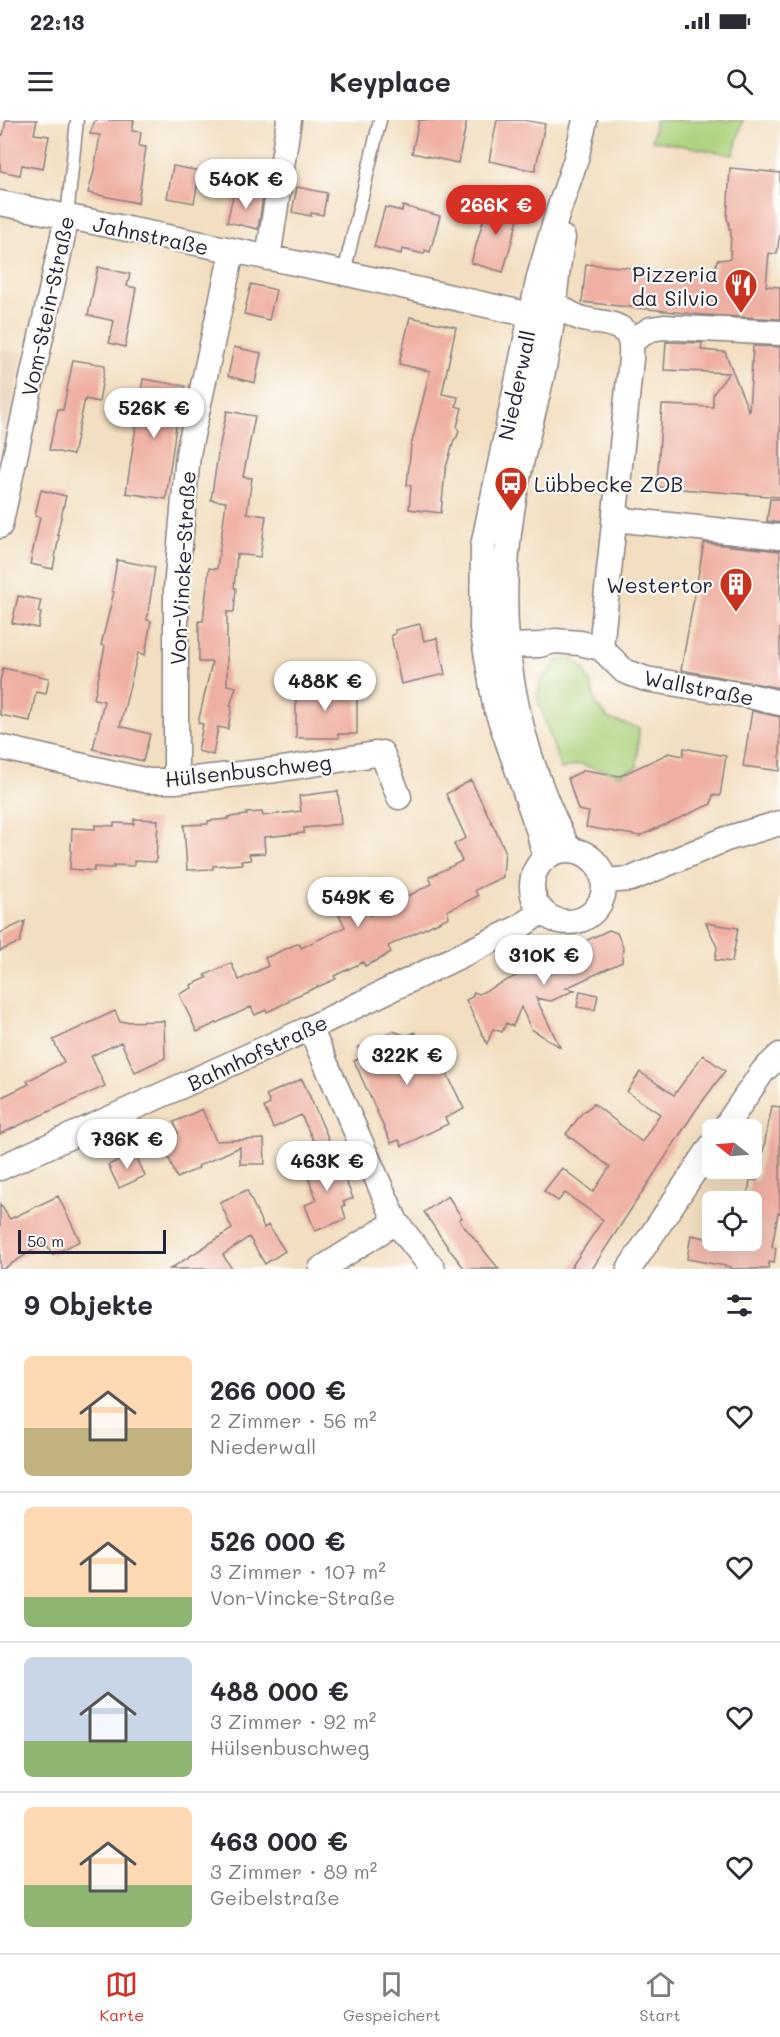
<!DOCTYPE html>
<html lang="de">
<meta charset="utf-8">
<style>
body{margin:0;font-family:Mali,sans-serif;background:#f7f7f7;color:#2b2b33;height:100vh;display:flex;flex-direction:column;font-size:22px;white-space:nowrap}
*{box-sizing:border-box;margin:0}
p{font-size:20px;color:#7c7c81}
.icon{flex:none;width:33px;height:33px;fill:none;stroke:currentColor;stroke-width:2;stroke-linecap:round;stroke-linejoin:round}
.map{position:relative;height:1149px;overflow:hidden}
.side{display:flex;flex-direction:column;background:#fff;flex:1}
.side>*{flex:none}
.needle{width:39px;rotate:287deg}
.controls{position:absolute;left:702px;top:999px;display:grid;gap:12px}
.controls a{display:grid;place-items:center;width:60px;height:60px;border-radius:9px;background:#fff;box-shadow:0 6px 24px #0002;font-size:30px}
.scale{position:absolute;left:18px;bottom:15px;width:148px;box-sizing:border-box;padding-left:6px;border:3px solid #22223b;border-top:0;font-size:16px;line-height:21px;white-space:nowrap;color:#22223b;-webkit-text-stroke:4px #fdfcf7;paint-order:stroke}
.price{position:absolute;translate:-50% -51px;padding:0 14px;border-radius:21px;background:#fff;color:#222;font-size:20px;line-height:39px;filter:drop-shadow(0 2px 3px #0008)}
.price::after{content:'';position:absolute;left:50%;top:36px;width:18px;height:14px;margin-left:-9px;background:inherit;clip-path:polygon(0 0,100% 0,50% 100%)}
.price.on{background:#d93025;color:#fff}
ul{padding:0;list-style:none}
li{display:flex;align-items:center;gap:18px;height:150px;padding:0 24px}
li+li{border-top:2px solid #e1e1e2}
li span{display:grid;place-items:center;flex:none;width:168px;height:120px;border-radius:9px;color:#555}
li>.icon{margin-inline-start:auto}
span .icon{width:72px;height:72px;fill:#fffc;stroke-width:1}
li b{font-size:26px}
h2{display:flex;justify-content:space-between;align-items:center;height:72px;padding:0 24px;font-size:26px}
.status{display:flex;justify-content:space-between;align-items:center;height:42px;padding:0 30px;background:#fff;direction:ltr}
.status svg{height:16px;fill:currentColor}
header{display:flex;justify-content:space-between;align-items:center;height:78px;padding:0 24px;background:#fff;font-size:27px;font-weight:700}
.tab-bar{display:flex;justify-content:space-around;align-items:center;height:84px;border-top:2px solid #e1e1e2;background:#fff;font-size:16px;color:#7c7c81}
.tab-bar a{display:grid;justify-items:center;gap:3px}
.tab-bar .on{color:#d93025}
.map>svg:first-child{display:block}
.built{fill:#e6cfb6}
.green{fill:#aad17c;stroke:#667a5c;stroke-width:1.5}
.building{fill:#efb0a3}
.lines{fill:none;stroke-linecap:round;stroke-linejoin:round}
.service-casing{stroke:#8a807e;stroke-width:15}
.minor-casing{stroke:#8a807e;stroke-width:27}
.service{stroke:#fff;stroke-width:12}
.minor{stroke:#fff;stroke-width:24}
.labels{text-anchor:middle;dominant-baseline:central;stroke-width:4.5;stroke-linejoin:round;paint-order:stroke}
.street-label{font-size:21px;fill:#22223b;stroke:#fdfcf7}
.poi-label{font-size:21px;fill:#22223b;stroke:#fdfcf7;text-anchor:end}
</style>
<div class="status"><b>22:13</b><svg viewBox="0 0 49 12"><path d="M0 12V9h3v3zM5 12V6h3v6zM10 12V3h3v9zM15 12V0h3v12zM26 1h20v11H26zM47 4h2v5h-2z"/></svg></div>
<header><svg class="icon" aria-label="menu" viewBox="0 0 24 24"><path d="M4 6h16M4 12h16M4 18h16"/></svg>Keyplace<svg class="icon" aria-label="search" viewBox="0 0 24 24"><circle cx="10" cy="10" r="6"/><path d="M15 15l6 6"/></svg></header>
<div class="map">
<svg width="780" height="1149" viewBox="0 0 780 1149">
<rect width="100%" height="100%" fill="#fdfcf7"/>
<filter id="ink" filterUnits="userSpaceOnUse"><feTurbulence type="fractalNoise" baseFrequency=".0167" numOctaves="2"/><feDisplacementMap in="SourceGraphic" scale="12" xChannelSelector="R" yChannelSelector="G"/><feConvolveMatrix kernelMatrix="1 2 1 2 8 2 1 2 1" color-interpolation-filters="sRGB"/></filter>
<filter id="wash" filterUnits="userSpaceOnUse"><feTurbulence type="fractalNoise" baseFrequency=".008" numOctaves="4" result="noise"/><feDisplacementMap in="SourceGraphic" scale="24" xChannelSelector="R" yChannelSelector="G"/><feGaussianBlur stdDeviation="1.35" result="paint"/><feColorMatrix in="noise" values="0 0 0 0 0 0 0 0 0 0 0 0 0 0 0 0 0 1.4 0 .05"/><feComposite in="paint" operator="in"/></filter>
<g filter="url(#wash)">
<rect width="100%" height="100%" fill="#f2dec0"/>
<!-- built -->
<path class="built" d="M0 229 23 234 0 337Z"/>
<!-- green -->
<path class="green" d="M655 0H743L733 35 652 20Z
M572 538 583 548 590 562 597 586 609 599 639 608 637 647 620 655 579 644 561 649 537 577 541 560 558 541Z"/>
<g id="blocks">
<!-- building -->
<path class="building" d="M6 0H37L34 14 49 16 43 49 22 45 20 55 0 51V14L3 15Z
M95 0H134L132 11 141 12 139 26 146 27 138 83 88 73 94 51 100 15 90 14Z
M419 0H467L458 43 412 33Z
M497 0H524L545 4 535 51 489 41Z
M173 46 200 51 194 83 167 78Z
M730 48 780 53V113L777 134 769 133 766 166 780 167V199L704 195 582 182 586 144 714 155 717 140 730 139 731 109H729V102L727 99Z
M297 67 327 73 323 95 311 93V96L292 92Z
M240 72 263 77 258 109 227 102 233 76 239 77Z
M489 80 521 89 503 152 471 143Z
M403 86 440 96 430 132 425 130 424 134 402 129 401 134 374 127 385 87 402 91Z
M98 147 130 154 127 166 136 168 125 227 109 223 114 201 88 195Z
M251 164 276 170 269 200 244 194Z
M410 197 456 207 442 274 458 277 456 286 462 288 457 307 459 311 457 317 454 320 445 351 441 393 409 389 411 366 407 365 411 326 430 251 399 244Z
M666 222 702 223 701 230 725 232 749 292 753 226 780 227V377L657 367 662 285 713 287V274L729 253 664 250Z
M234 227 261 233 255 263 228 256Z
M73 240 105 245 99 282 85 279 73 335 49 330 58 289 63 290Z
M143 259 185 266 176 306 166 379 126 373Z
M227 291 255 296 243 357 252 358 247 393 266 396 260 437 237 434 234 468H236L234 492H227V565L236 567 230 586H232L228 609 218 607 213 635 198 631 203 604 198 603 212 542H199V501H203L209 448 217 449 226 382 211 380 219 328Z
M41 370 66 376 57 415 59 416 53 449 30 444 40 397 35 396Z
M770 379H780V403L767 401Z
M704 423 780 431V568L681 550Z
M117 440 155 447 147 500 151 501 145 535 138 533 120 606 150 614 143 641 93 629 104 581 94 579 105 526 101 525 114 472 112 471Z
M18 476 41 480 38 492 41 493 38 508 12 503Z
M420 504 424 521 437 518 445 554 401 564 391 515 395 514V510Z
M3 548 49 558 46 574 36 572 30 601 0 595V562Z
M296 565H338V572H357V614H338L339 618H296Z
M752 591 780 597V651L743 646Z
M684 628 726 636 720 676 713 675 711 684 640 716 586 707 589 692 578 690 568 658 585 650 620 656 669 633 683 636Z
M471 660 505 730 503 757 475 770 478 776 447 791 449 797 388 826 391 832 380 839 365 846 363 842 334 856 336 859 289 879 290 881 267 892 266 890 255 895 251 887 197 912 179 874 192 868 191 865 207 858 205 855 231 843 239 860 268 846 265 838 299 823 301 828 345 807 334 785 360 773 370 795 432 764 429 757 462 741 454 724 466 718 446 674Z
M338 671 341 704 304 708V713L264 717 265 733 249 734 251 740 241 741 242 744 213 746V749L187 750 184 705 208 704V701L228 699V697L247 695 246 693 262 692 263 696 301 691 299 676Z
M134 699 158 700 156 742 134 741V746L114 745V748L94 747V751L70 749 72 708 95 709V705L114 706V703L134 704Z
M25 801 20 822 0 831V813Z
M706 803 738 808 732 842 715 840 717 827Z
M609 810 617 813 623 827 622 842 566 868 575 870 551 881 536 878 560 927 531 909 521 887 513 906 506 903 502 912 493 909 487 924 466 880 472 877 474 872 479 874 559 835 561 832Z
M580 871 598 875 595 890 577 887Z
M115 891 120 902 164 901 165 938 135 952 121 922 91 936 105 966 0 1014V978L29 964 27 961 64 942 53 920Z
M393 911 407 916 415 912 425 932 434 927 464 989 445 998 448 1004 402 1026 399 1020 391 1023 354 941 361 938 358 928Z
M703 935 725 951 696 990 592 1149H570L603 1100 565 1073 558 1081 544 1071 562 1048 593 1072 610 1047 566 1014 582 993 594 984 642 1022 660 994 627 972 640 952 674 975Z
M302 959 329 1020 316 1026 301 995 273 1008 264 987 270 984 266 975Z
M772 986 780 987V1093H778L772 1127 776 1128 774 1143 769 1142 768 1149H730L731 1147 687 1139 691 1115 735 1124 736 1120H752V1082H747L750 1060 757 1061Z
M202 989 216 1021 264 1019 265 1044H240V1027L198 1046 199 1048 177 1058 167 1034 172 1032 165 1019 178 1013 174 1002Z
M334 1032 353 1078 343 1082 345 1085 342 1086 346 1099 315 1111 305 1085 317 1080 303 1045Z
M135 1033 145 1056 119 1068 108 1045Z
M247 1070 264 1108 268 1105 285 1131 265 1144 249 1117 223 1135 232 1149H170L232 1109 220 1082Z
M58 1076 80 1121 52 1135 46 1122 3 1149H0V1084L10 1099Z
M448 1076 462 1098 459 1100 499 1149H465L449 1129 424 1092Z"/>
</g>
</g>
<g filter="url(#ink)">
<use href="#blocks" fill-opacity="0" stroke="#8a807e" stroke-width="1.5"/>
<g class="lines">
<defs>
<path id="service" d="M67 97 77 0
M344 153 380 0"/>
<path id="minor" d="M0 83 344 153 531 195
M563 118C555 154 555 191 548 227 538 282 520 335 512 391 493 512 514 622 569 730
M268 138 289 0
M555 183C563 189 570 195 580 198 593 203 615 201 625 212 633 219 631 230 631 239L601 528
M631 221 651 209 664 207 780 213
M615 399 780 417
M0 406 67 97
M492 523 507 526 539 525 555 521 580 523 601 528 624 551 646 559 750 576 780 583
M0 627 148 661H176L276 650 382 633 399 677
M176 661V469L188 334 232 132
M532 766a36 36 0 1 1 72 0a36 36 0 1 1-72 0Z
M545 739 539 712 495 585 482 508 483 426 539 157 557 95 576 39 585 0
M604 761 631 759 726 719 780 703
M310 908 396 1102 433 1149
M723 1010 763 951 780 935
M0 1048 310 908 518 808 542 791
M321 1149 396 1102
M629 1149 712 1025"/>
</defs>
<!-- service casing -->
<use href="#service" class="service-casing"/>
<!-- minor casing -->
<use href="#minor" class="minor-casing"/>
<!-- service -->
<use href="#service" class="service"/>
<!-- minor -->
<use href="#minor" class="minor"/>
</g>
</g>
<!-- icons -->
<defs>
<symbol id="restaurant-pin" viewBox="-11 -11 22 30"><path d="M0 17L-7.5 6A9.5 9.5 0 1 1 7.5 6Z" fill="#c8321e" stroke="#fdfcf7"/><path d="M-5-6h1v4h1v-4h1v4h1v-4h1v5L-1.5 .5V6h-2V.5L-5-1ZM5-6V6H3V1.5H1.5Q1.5-4 5-6Z" fill="#fff"/></symbol>
<symbol id="bus-pin" viewBox="-11 -11 22 30"><path d="M0 17L-7.5 6A9.5 9.5 0 1 1 7.5 6Z" fill="#c8321e" stroke="#fdfcf7"/><path d="M-5-6H5V4H4V6H2V4H-2V6H-4V4H-5ZM-3.5-4V0h7V-4ZM-3.5 1.2v1.5H-2V1.2ZM2 1.2v1.5H3.5V1.2Z" fill="#fff"/></symbol>
<symbol id="building-pin" viewBox="-11 -11 22 30"><path d="M0 17L-7.5 6A9.5 9.5 0 1 1 7.5 6Z" fill="#c8321e" stroke="#fdfcf7"/><path d="M-4-6H4V6H1V3H-1V6H-4ZM-2.5-4.3h1.7v1.8h-1.7ZM.8-4.3h1.7v1.8H.8ZM-2.5-1h1.7V.8h-1.7ZM.8-1h1.7V.8H.8Z" fill="#fff"/></symbol>
</defs>
<g fill-rule="evenodd">
<use href="#restaurant-pin" x="722" y="146" width="38" height="52"/>
<use href="#bus-pin" x="492" y="344" width="38" height="52"/>
<use href="#building-pin" x="717" y="445" width="38" height="52"/>
</g>
<g class="labels">
<!-- street labels -->
<g class="street-label">
<text transform="translate(151 115) rotate(12)">Jahnstraße</text>
<text transform="translate(47 186) rotate(-78)">Vom-Stein-Straße</text>
<text transform="translate(516 265) rotate(-78)">Niederwall</text>
<text transform="translate(182 448) rotate(-87)">Von-Vincke-Straße</text>
<text transform="translate(699 567) rotate(11)">Wallstraße</text>
<text transform="translate(248 650) rotate(-6)">Hülsenbuschweg</text>
<text transform="translate(257 932) rotate(-25)">Bahnhofstraße</text>
</g>
<!-- poi labels -->
<g class="poi-label">
<text x="718" y="153">Pizzeria<tspan x="718" dy="24">da Silvio</tspan></text>
<text x="534" y="363" text-anchor="start">Lübbecke ZOB</text>
<text x="713" y="464">Westertor</text>
</g>
</g>
</svg>
<div class="controls">
<a><svg class="needle" viewBox="-14 -14 28 28"><path d="M0-13l5 13h-10z" fill="#e53935"/><path d="M0 13l5-13h-10z" fill="#7c7c81"/></svg></a>
<a><svg class="icon" aria-label="locate" viewBox="0 0 24 24"><circle cx="12" cy="12" r="6"/><path d="M12 2v4M12 18v4M2 12h4M18 12h4"/></svg></a>
</div>
<div class="scale">50 m</div>
<b class="price" style="left:246px;top:90px">540K €</b>
<b class="price on" style="left:496px;top:116px">266K €</b>
<b class="price" style="left:154px;top:319px">526K €</b>
<b class="price" style="left:325px;top:592px">488K €</b>
<b class="price" style="left:358px;top:808px">549K €</b>
<b class="price" style="left:544px;top:866px">310K €</b>
<b class="price" style="left:407px;top:966px">322K €</b>
<b class="price" style="left:127px;top:1050px">736K €</b>
<b class="price" style="left:327px;top:1072px">463K €</b>
</div>
<section class="side">
<h2>9 Objekte<svg class="icon" aria-label="filters" viewBox="0 0 24 24"><path d="M4 7h16M4 17h16"/><circle cx="9" cy="7" r="2"/><circle cx="15" cy="17" r="2"/></svg></h2>
<ul>
<li><span style="background:linear-gradient(#ffd9b3 60%,#c2b280 0)"><svg class="icon" aria-label="home" viewBox="0 0 24 24"><path d="M3 11l9-7 9 7M6 9v11h12V9"/></svg></span><div><b>266 000 €</b><p>2 Zimmer · 56 m²</p><p>Niederwall</p></div><svg class="icon" aria-label="heart" viewBox="0 0 24 24"><path d="M12 20l-8-8c-3-5 5-10 8-4 3-6 11-1 8 4z"/></svg></li>
<li><span style="background:linear-gradient(#ffd9b3 75%,#8fb573 0)"><svg class="icon" aria-label="home" viewBox="0 0 24 24"><path d="M3 11l9-7 9 7M6 9v11h12V9"/></svg></span><div><b>526 000 €</b><p>3 Zimmer · 107 m²</p><p>Von-Vincke-Straße</p></div><svg class="icon" aria-label="heart" viewBox="0 0 24 24"><path d="M12 20l-8-8c-3-5 5-10 8-4 3-6 11-1 8 4z"/></svg></li>
<li><span style="background:linear-gradient(#c9d6e8 70%,#8fb573 0)"><svg class="icon" aria-label="home" viewBox="0 0 24 24"><path d="M3 11l9-7 9 7M6 9v11h12V9"/></svg></span><div><b>488 000 €</b><p>3 Zimmer · 92 m²</p><p>Hülsenbuschweg</p></div><svg class="icon" aria-label="heart" viewBox="0 0 24 24"><path d="M12 20l-8-8c-3-5 5-10 8-4 3-6 11-1 8 4z"/></svg></li>
<li><span style="background:linear-gradient(#ffd9b3 65%,#8fb573 0)"><svg class="icon" aria-label="home" viewBox="0 0 24 24"><path d="M3 11l9-7 9 7M6 9v11h12V9"/></svg></span><div><b>463 000 €</b><p>3 Zimmer · 89 m²</p><p>Geibelstraße</p></div><svg class="icon" aria-label="heart" viewBox="0 0 24 24"><path d="M12 20l-8-8c-3-5 5-10 8-4 3-6 11-1 8 4z"/></svg></li>
</ul>
</section>
<nav class="tab-bar">
<a class="on"><svg class="icon" aria-label="map" viewBox="0 0 24 24"><path d="M3 6l6-2 6 2 6-2v14l-6 2-6-2-6 2zM9 4v14M15 6v14"/></svg>Karte</a>
<a><svg class="icon" aria-label="saved" viewBox="0 0 24 24"><path d="M7 4h10v16l-5-4-5 4z"/></svg>Gespeichert</a>
<a><svg class="icon" aria-label="home" viewBox="0 0 24 24"><path d="M3 11l9-7 9 7M6 9v11h12V9"/></svg>Start</a>
</nav>
